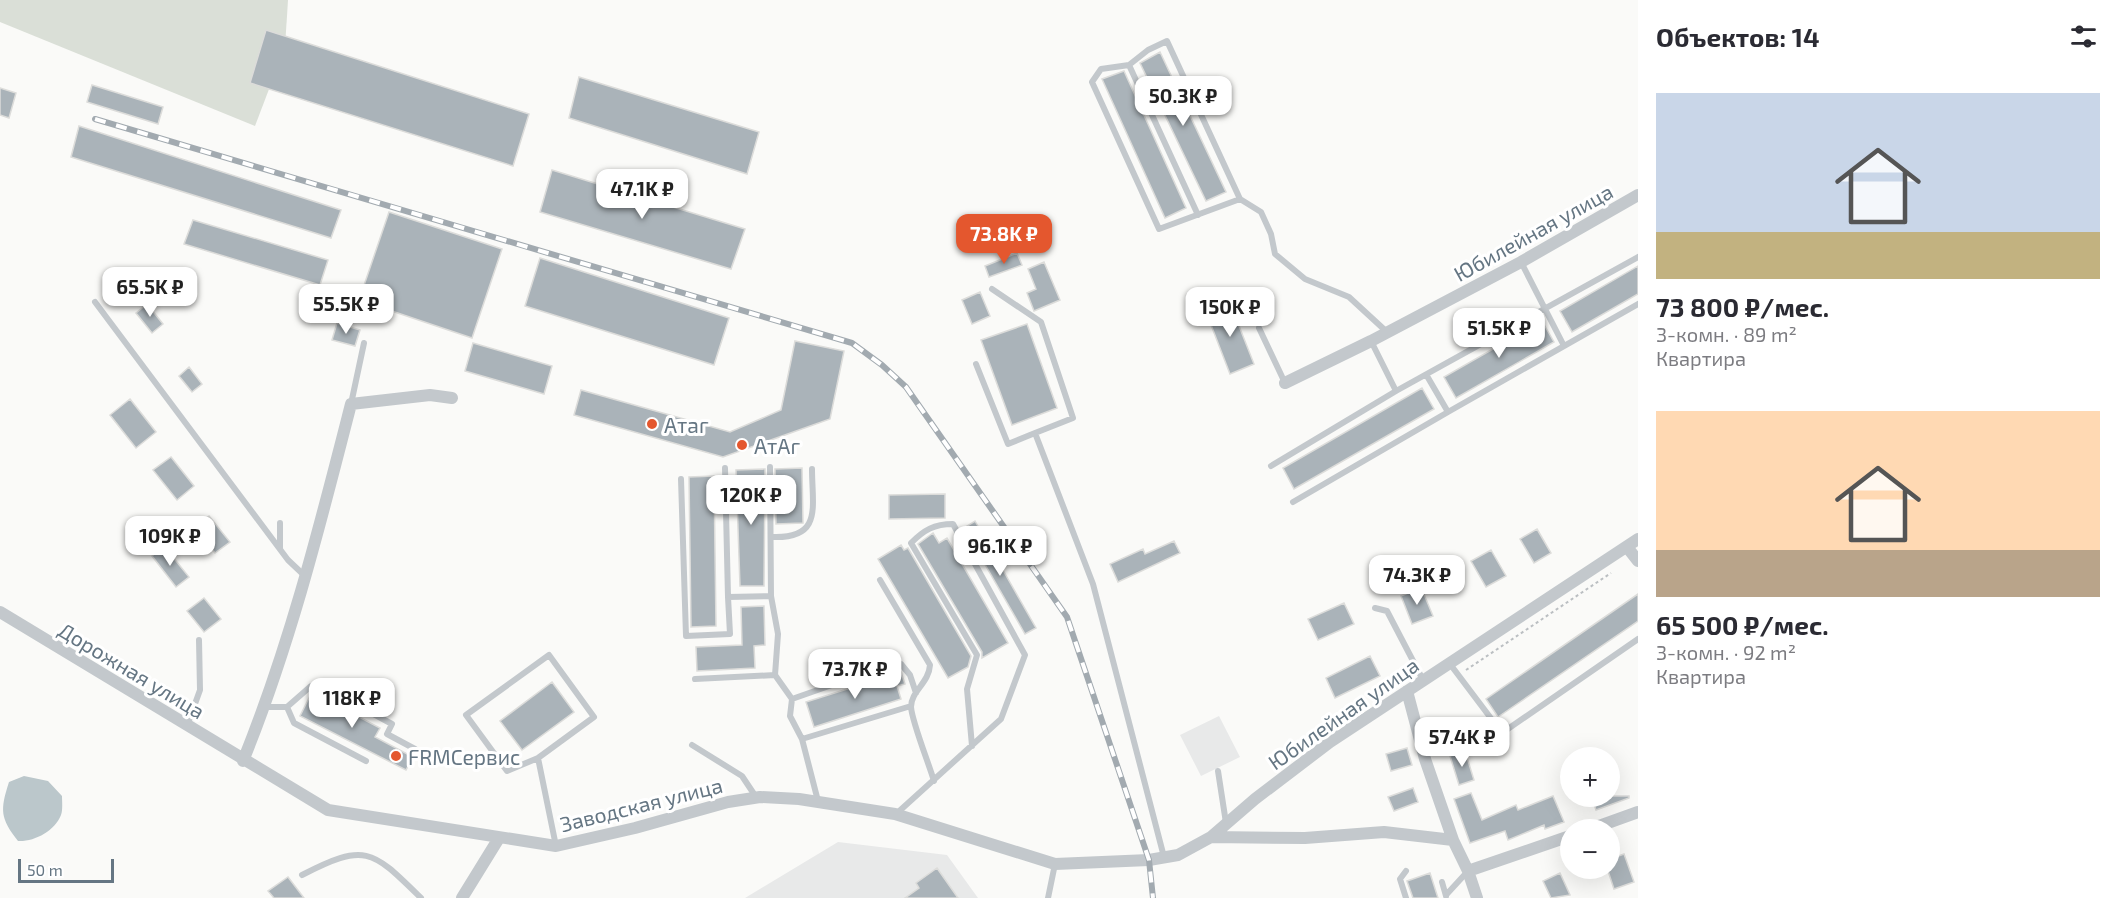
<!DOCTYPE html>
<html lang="ru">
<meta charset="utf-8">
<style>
body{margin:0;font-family:"Exo 2",sans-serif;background:#f7f7f7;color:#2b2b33;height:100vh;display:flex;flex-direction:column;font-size:22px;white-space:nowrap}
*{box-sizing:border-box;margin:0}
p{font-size:20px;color:#7c7c81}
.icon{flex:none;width:33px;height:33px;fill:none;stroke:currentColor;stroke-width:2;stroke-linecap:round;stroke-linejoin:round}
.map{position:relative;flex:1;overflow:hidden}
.drawer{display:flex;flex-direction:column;background:#fff;width:480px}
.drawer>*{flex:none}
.fabs{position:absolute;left:1560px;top:747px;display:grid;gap:12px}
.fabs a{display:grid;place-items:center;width:60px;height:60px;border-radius:50%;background:#fff;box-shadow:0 6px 24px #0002;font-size:30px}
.scale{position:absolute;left:18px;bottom:15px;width:96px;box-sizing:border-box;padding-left:6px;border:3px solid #657683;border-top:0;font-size:16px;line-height:21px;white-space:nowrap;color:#657683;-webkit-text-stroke:4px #fff;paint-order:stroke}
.price{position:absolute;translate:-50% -51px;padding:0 14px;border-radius:12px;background:#fff;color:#222;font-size:20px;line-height:39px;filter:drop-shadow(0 2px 3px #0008)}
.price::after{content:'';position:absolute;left:50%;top:36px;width:18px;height:14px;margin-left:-9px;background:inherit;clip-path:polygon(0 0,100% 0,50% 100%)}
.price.on{background:#e4572e;color:#fff}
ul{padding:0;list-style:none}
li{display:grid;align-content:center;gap:12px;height:318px;padding:0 18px}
li span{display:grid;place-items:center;height:186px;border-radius:0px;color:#555}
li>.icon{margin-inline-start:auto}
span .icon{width:108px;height:108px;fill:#fffc;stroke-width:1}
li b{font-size:26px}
h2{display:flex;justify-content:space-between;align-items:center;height:72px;padding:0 18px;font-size:26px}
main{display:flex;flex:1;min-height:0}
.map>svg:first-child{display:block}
.built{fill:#e8e9e9}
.green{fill:#dadfd7}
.water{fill:#bbc7cb}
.building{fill:#aab3b9;stroke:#dcdcda;stroke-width:1.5}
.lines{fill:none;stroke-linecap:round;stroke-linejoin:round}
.path{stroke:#bbbfc2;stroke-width:2;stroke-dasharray:3 3;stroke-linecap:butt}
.service{stroke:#c3c8cc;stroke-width:6}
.minor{stroke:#c3c8cc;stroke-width:12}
.rail-casing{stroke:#a2aab0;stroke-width:6}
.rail{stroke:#fff;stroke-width:4;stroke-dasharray:11;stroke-linecap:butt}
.poi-dot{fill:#e4572e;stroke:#fff;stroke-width:2}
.labels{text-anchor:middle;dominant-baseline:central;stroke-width:6;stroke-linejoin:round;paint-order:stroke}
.street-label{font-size:21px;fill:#657683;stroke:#fff}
.poi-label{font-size:21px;fill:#657683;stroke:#fff;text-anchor:start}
</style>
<main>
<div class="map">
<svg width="1638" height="898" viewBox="0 0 1638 898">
<rect width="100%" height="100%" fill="#fafaf8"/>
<!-- built -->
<path class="built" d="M1219 716 1240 757 1201 776 1180 735Z
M838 842 947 855 978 898H745Z"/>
<!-- green -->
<path class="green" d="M0 0H288L285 47 255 126 0 22Z"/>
<!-- water -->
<path class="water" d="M24 776 48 781 62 796C62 801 63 810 61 815 55 831 34 842 18 841 0 818 0 810 9 782Z"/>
<!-- building -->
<path class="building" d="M266 30 529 114 513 166 250 83Z
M1160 52 1226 192 1206 201 1140 63Z
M1124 71 1186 208 1165 218 1102 79Z
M579 77 759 132 747 174 569 118Z
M92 85 163 107 158 124 87 102Z
M0 88 16 93 9 118 0 115Z
M79 126 341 210 331 238 71 157Z
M552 170 745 229 731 269 540 212Z
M389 212 502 249 472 338 359 300Z
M193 220 328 260 320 285 184 244Z
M1017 253 1022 265 989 277 985 266Z
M540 258 729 318 714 365 525 306Z
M1044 262 1060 300 1034 311 1027 293 1036 289 1028 269Z
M1638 266V294L1572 332 1560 311Z
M980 292 990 316 972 324 962 300Z
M1230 303 1254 364 1230 374 1206 312Z
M147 304 163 324 152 333 136 313Z
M1542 321 1554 342 1456 398 1444 377Z
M337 323 360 330 355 346 332 340Z
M1027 324 1057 408 1012 425 981 340Z
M795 341 844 351 830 419 723 457 574 415 581 390 730 432 781 410Z
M473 343 552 366 544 394 465 371Z
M189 367 202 384 192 392 179 376Z
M1422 388 1434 409 1294 489 1283 468Z
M130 399 156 432 136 448 110 415Z
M171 457 194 486 177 500 153 470Z
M802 468 803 523 776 524 775 469Z
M765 469 764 586H740L736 470Z
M714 476 716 626 691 627 689 477Z
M945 494V518L889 519V495Z
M209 516 230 542 215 553 194 528Z
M975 521 1036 628 1025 634 964 528Z
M1537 529 1551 553 1534 563 1520 539Z
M933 533 939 543 947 538 1008 643 982 658V652L918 544Z
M1174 541 1180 553 1118 582 1110 564 1143 549 1145 554Z
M901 545 904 550 908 548 971 656 968 667 948 678 878 559Z
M164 546 189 577 176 587 152 556Z
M1491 550 1506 576 1486 587 1471 561Z
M1421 587 1433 616 1412 624 1401 596Z
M1638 594V621L1498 717 1486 699Z
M204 598 221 619 204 632 187 611Z
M1344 603 1354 624 1318 640 1308 619Z
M764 606 765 645 754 646 755 668 697 671 696 647 742 645 741 607Z
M1370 656 1380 676 1335 698 1326 678Z
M901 672 905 684 897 686 901 699 814 727 806 702Z
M552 682 574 712 522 750 500 721Z
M312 692 380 728 375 737 413 757 406 770 300 716Z
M1407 748 1412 765 1391 771 1386 754Z
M1465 751 1474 780 1459 785 1450 756Z
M1413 788 1418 802 1394 811 1388 797Z
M1471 793 1482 820 1516 805 1518 810 1553 796 1564 822 1545 829 1544 825 1508 840 1505 831 1470 843 1454 799Z
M1591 796H1629V798L1596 810Z
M1624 854 1634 882 1614 889 1607 868H1610V859Z
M937 868 958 898H905L919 888 916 883Z
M1430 873 1438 898H1413L1407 881Z
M1560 873 1570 895 1551 898 1543 881Z
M288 877 304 898H274L268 891Z"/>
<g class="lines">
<!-- path -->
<path class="path" d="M1466 670 1611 573"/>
<!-- service -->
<path class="service" d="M1129 65 1198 215
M1240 199 1159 229 1092 82 1101 69 1129 65 1148 50 1167 41 1240 199 1261 212 1271 234 1275 254 1305 279 1349 297 1387 332
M1521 262 1563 344
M992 289 1041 322 1073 418 1035 433
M95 302 288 560 306 577
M1259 328 1285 383
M1371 341 1396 391
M976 364 1008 444 1035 433 1093 584 1164 857
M351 404 364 343
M1448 412 1638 304
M1271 466 1396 391 1638 257
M770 467 771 596
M725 468 728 597
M681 479 686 636 730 634 728 597 771 596 778 634 775 675 792 699
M1293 502 1448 412 1427 376
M772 537C823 539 812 507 812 469
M280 548V523
M880 580 930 665C929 683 911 691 911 707 912 722 929 764 934 781
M1375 608 1387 611 1423 680
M1450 664 1502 733 1638 639
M695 679 775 675
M911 706 802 739 790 716 792 699 880 668 901 664 910 675 916 693
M265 707H287L294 723 366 761
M287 707 311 686H322L392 724 387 734 415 749
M187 726 200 690 199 640
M802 739 818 801
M692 745 742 776 756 797
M538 758 507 771 466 715 549 655 594 717 538 758 556 846
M1218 771 1226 823
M896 814 1001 719 1025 655 953 524C934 524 924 530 911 543L977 655 967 689 972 746
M1406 871 1400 879 1406 898
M302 875C366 842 372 850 421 898
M1442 882 1446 896
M1446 895 1468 871
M1048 898 1055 864"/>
<!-- minor -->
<path class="minor" d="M1285 383 1371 341 1521 262 1638 195
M1627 547 1638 561
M0 612 328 810 556 846 635 828 728 802 760 797 799 799 895 814 1055 864 1149 860 1178 855 1211 837 1255 799 1330 742 1638 539
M1407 691 1425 759 1453 840
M243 761C290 645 320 525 351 404L430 395 452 398
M1588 830 1638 812
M1211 837 1305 838 1384 832 1453 840 1468 871 1477 898
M1468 871 1570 836
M462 898 499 838"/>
<defs>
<path id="rail" d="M95 119 852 343 882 365 906 387 1067 617 1149 860 1153 898"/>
</defs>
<!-- rail casing -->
<use href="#rail" class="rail-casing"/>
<!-- rail -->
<use href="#rail" class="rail"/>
</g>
<!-- markers -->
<g class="poi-dot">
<circle cx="652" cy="424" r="6"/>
<circle cx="742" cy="445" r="6"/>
<circle cx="396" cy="756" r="6"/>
</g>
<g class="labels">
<!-- street labels -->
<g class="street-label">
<text transform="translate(1533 232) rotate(-29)">Юбилейная улица</text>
<text transform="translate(132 670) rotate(31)">Дорожная улица</text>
<text transform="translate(1343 713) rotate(-35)">Юбилейная улица</text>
<text transform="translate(641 804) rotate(-14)">Заводская улица</text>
</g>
<!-- poi labels -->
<g class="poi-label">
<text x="664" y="424">Атаг</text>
<text x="754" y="445">АтАг</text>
<text x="408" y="756">FRMСервис</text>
</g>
</g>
</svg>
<div class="fabs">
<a>+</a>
<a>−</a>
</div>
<div class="scale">50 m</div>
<b class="price" style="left:1183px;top:127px">50.3K ₽</b>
<b class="price" style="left:642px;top:220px">47.1K ₽</b>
<b class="price on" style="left:1004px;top:265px">73.8K ₽</b>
<b class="price" style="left:150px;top:318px">65.5K ₽</b>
<b class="price" style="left:346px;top:335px">55.5K ₽</b>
<b class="price" style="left:1230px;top:338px">150K ₽</b>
<b class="price" style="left:1499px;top:359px">51.5K ₽</b>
<b class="price" style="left:751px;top:526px">120K ₽</b>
<b class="price" style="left:170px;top:567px">109K ₽</b>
<b class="price" style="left:1000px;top:577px">96.1K ₽</b>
<b class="price" style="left:1417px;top:606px">74.3K ₽</b>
<b class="price" style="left:855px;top:700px">73.7K ₽</b>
<b class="price" style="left:352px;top:729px">118K ₽</b>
<b class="price" style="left:1462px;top:768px">57.4K ₽</b>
</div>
<section class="drawer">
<h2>Объектов: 14<svg class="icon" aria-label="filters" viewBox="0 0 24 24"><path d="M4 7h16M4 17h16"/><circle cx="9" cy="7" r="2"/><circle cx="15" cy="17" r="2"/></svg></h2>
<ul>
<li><span style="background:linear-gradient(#c9d6e8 75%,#c2b280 0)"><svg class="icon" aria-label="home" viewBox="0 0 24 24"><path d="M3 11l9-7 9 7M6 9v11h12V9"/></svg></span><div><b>73 800 ₽/мес.</b><p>3-комн. · 89 m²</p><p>Квартира</p></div></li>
<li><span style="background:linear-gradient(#ffd9b3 75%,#b9a48a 0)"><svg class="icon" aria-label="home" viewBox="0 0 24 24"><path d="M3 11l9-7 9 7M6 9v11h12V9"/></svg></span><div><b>65 500 ₽/мес.</b><p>3-комн. · 92 m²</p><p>Квартира</p></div></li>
</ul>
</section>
</main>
